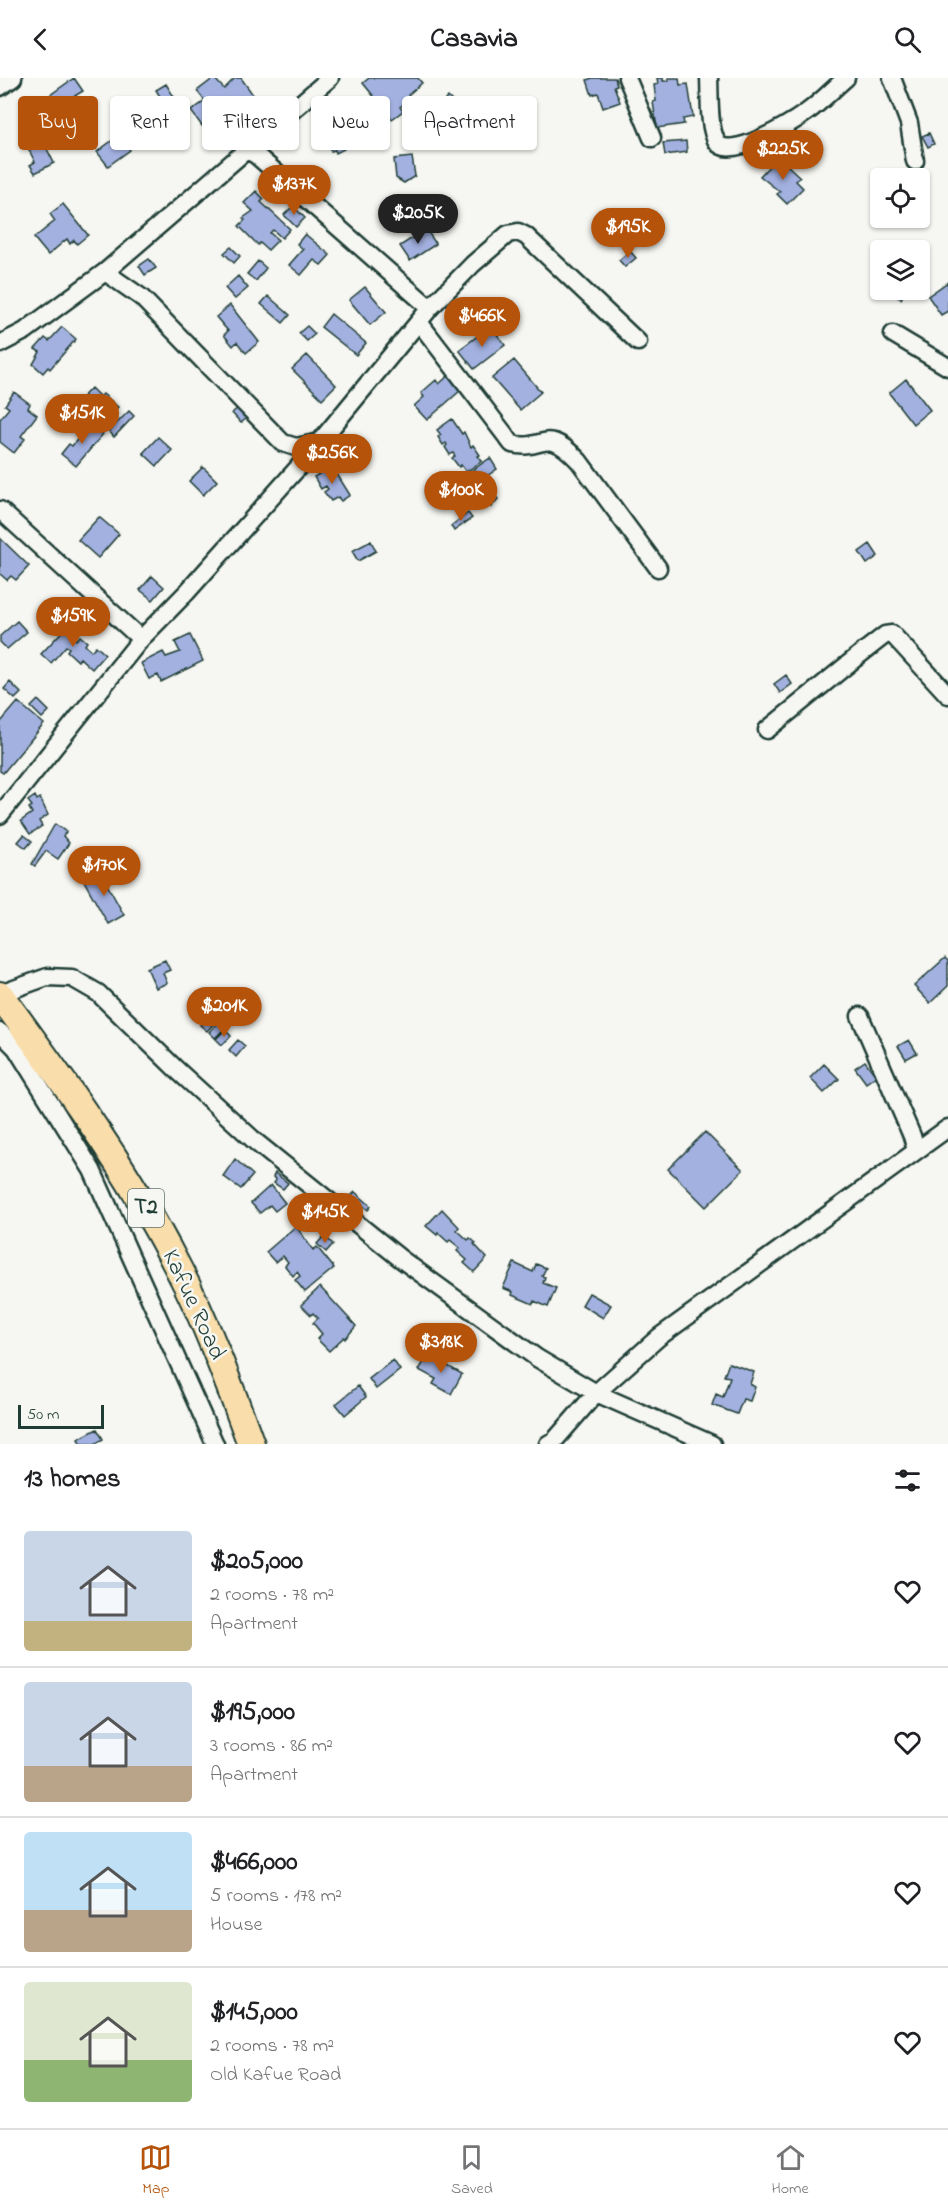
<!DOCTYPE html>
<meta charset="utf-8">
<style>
body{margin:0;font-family:"Indie Flower",sans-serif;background:#f2f2f2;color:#202124;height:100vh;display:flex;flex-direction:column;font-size:22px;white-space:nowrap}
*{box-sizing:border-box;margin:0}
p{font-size:20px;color:#757577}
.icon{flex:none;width:33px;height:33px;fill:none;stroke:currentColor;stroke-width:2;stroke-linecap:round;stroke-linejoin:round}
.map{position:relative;height:1366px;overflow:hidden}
.details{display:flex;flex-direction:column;background:#fff;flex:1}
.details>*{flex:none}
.top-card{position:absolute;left:18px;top:18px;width:600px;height:54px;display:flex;gap:12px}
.buttons{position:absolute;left:870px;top:90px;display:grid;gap:12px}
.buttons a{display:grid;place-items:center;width:60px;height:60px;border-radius:6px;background:#fff;box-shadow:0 2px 4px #0004;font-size:30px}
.scale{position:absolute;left:18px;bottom:15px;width:86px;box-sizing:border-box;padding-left:6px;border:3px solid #1f3d34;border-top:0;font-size:16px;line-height:21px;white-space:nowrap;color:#1f3d34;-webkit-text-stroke:4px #f6f6f2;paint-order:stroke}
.price{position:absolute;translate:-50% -51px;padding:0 14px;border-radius:21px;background:#b45309;color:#fff;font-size:20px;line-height:39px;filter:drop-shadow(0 2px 3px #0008)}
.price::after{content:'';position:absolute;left:50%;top:36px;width:18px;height:14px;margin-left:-9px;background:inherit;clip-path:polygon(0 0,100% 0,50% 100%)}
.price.selected{background:#222;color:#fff}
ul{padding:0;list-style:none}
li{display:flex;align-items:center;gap:18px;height:150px;padding:0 24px}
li+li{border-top:2px solid #e0e0e0}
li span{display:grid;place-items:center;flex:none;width:168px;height:120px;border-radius:6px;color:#555}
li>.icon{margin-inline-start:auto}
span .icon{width:72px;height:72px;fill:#fffc;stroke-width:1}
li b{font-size:26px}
h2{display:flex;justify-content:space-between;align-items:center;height:72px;padding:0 24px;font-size:26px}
.chip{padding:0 21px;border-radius:6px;background:#fff;box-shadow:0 2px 4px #0004;font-size:21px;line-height:54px}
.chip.selected{background:#b45309;color:#fff}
header{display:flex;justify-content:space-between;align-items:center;height:78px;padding:0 24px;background:#fff;font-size:27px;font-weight:700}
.tab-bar{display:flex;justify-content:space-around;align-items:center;height:84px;border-top:2px solid #e0e0e0;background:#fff;font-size:16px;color:#757577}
.tab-bar a{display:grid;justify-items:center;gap:3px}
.tab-bar .selected{color:#b45309}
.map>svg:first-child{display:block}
.building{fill:#a3b1e0;stroke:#1f3d34;stroke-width:1.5}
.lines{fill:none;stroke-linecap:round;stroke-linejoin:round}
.minor-casing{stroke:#1f3d34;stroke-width:21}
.highway-casing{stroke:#1f3d34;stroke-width:30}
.minor{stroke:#f6f6f2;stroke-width:16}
.highway{stroke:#f9deab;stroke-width:26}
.labels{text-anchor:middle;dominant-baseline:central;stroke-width:5;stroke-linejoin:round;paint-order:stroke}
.shield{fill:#f6f6f2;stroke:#60746d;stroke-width:1.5}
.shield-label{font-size:22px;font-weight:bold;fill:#1f3d34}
.street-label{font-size:24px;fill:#1f3d34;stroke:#f6f6f2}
</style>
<header><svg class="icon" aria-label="back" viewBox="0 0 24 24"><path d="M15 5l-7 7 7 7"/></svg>Casavia<svg class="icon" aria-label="search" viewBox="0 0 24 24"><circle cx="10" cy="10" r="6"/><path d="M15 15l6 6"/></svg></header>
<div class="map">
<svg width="948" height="1366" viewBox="0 0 948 1366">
<rect width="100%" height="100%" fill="#f6f6f2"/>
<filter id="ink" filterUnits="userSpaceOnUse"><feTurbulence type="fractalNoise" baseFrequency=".0167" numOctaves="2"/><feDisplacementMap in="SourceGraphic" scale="12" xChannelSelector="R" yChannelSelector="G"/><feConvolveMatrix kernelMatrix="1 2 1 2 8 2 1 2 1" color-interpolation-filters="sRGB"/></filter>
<g filter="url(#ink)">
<!-- building -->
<path class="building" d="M74 0 83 13 73 19 78 26 63 37 58 30 51 34 43 22Z
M214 0 224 11 235 0H241L254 18 234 33 237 38 224 48 216 37 202 48 191 33 205 23 197 13Z
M369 0H418L422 5 408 17 411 21 400 29 403 33 392 41 363 5Z
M592 0H615L617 7 614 8 620 24 603 30 598 15 592 17 587 2Z
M657 0H663V3H669L668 0H679L680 7 688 6 693 39 683 41 684 46 657 50 653 24 656 23 654 7 658 6Z
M166 6 174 19 164 25 156 12Z
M448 19 462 34 447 48 433 34Z
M333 43 338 53 349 48 356 62 342 68 344 71 336 75 335 72 331 73 320 49Z
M130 49 139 60 128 69 130 72 108 88 97 74Z
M929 55 934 66 928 69 922 58Z
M42 61 54 85 35 95 30 87 35 84 27 68Z
M686 63 687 74 665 77 663 65Z
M412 79 415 98 404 105 396 100 394 81Z
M774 83 783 92 787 87 800 99 796 103 803 110 787 126 777 116 780 114 760 98Z
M256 113 264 121 261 124 290 151 282 160 273 152 270 155 278 162 268 172 260 165 258 167 239 148 245 142 243 140 253 133 244 125Z
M63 126 88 157 77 166 74 162 70 166 67 161 48 177 34 160 55 143 50 136Z
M293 128 305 140 296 149 284 137Z
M426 151 436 166 410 183 400 168Z
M305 156 330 177 321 187 314 182 301 197 289 187 303 171 297 166Z
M231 169 240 178 234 185 224 175Z
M630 173 636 180 625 189 619 182Z
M149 181 156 190 145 197 139 188Z
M258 183 266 190 256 203 247 196Z
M238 198 248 210 235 221 225 210Z
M948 204V233L941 237 928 218Z
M365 209 386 234 370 247 349 222Z
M886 212H906L901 221Z
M268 218 290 237 283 245 261 226Z
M230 227 259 264 246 275 237 264 233 268 224 257 228 253 216 239Z
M331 236 366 265 356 277 321 249Z
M307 248 315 256 307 263 299 255Z
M491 248 505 267 474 291 459 272Z
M62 249 76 261 50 291 48 289 43 295 33 286 40 274 35 271 45 260 49 263Z
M307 277 336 307 322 321 292 291Z
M514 282 541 314 520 332 492 300Z
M448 298 461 312 427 342 414 328 424 319 421 315 436 302 439 306Z
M906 301 930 332 913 346 889 315Z
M91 310 100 319 103 316 118 329 101 347 77 325Z
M14 314 30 326 28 330 37 337 21 358 25 361 14 375 0 364V341L9 330 5 327Z
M239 329 248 339 241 345 232 335Z
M129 333 134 338 114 359 109 353Z
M452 341 462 356 464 354 471 369 473 367 480 377 478 378 482 383 466 394 461 387 459 389 452 380 455 378 453 375 450 377 445 369 447 367 446 365 443 367 438 359 441 357 437 352Z
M90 346 103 356 76 388 61 376 69 366 72 368Z
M158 359 172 372 157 388 143 375Z
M490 380 497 391 474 407 467 396Z
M332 388 350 417 341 423 338 419 331 423 324 414 328 411 326 408 321 411 314 399Z
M203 389 217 403 203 417 189 403Z
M490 413 498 421 491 429 483 420Z
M468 435 472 440 454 453 451 448Z
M99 439 119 456 98 480 78 462Z
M0 460 29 488 16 502 11 498 7 502 0 496Z
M371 463 376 473 358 483 352 473Z
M870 466 878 478 867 486 859 474Z
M152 498 164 509 153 522 140 512Z
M17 543 27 554 7 571 0 564V558Z
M70 545 79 553 73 559 76 562 80 558 87 564 85 567 91 573 96 568 105 576 92 591 80 580 78 583 67 573 69 570 66 568 51 585 41 576Z
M190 557 203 583 161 604 158 597 149 601 141 585 163 574 166 579 180 574 175 564Z
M786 597 792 606 780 615 774 606Z
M10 604 21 615 15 621 4 611Z
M38 622 49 633 42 640 31 629Z
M18 624 44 646 3 695 0 693V645Z
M35 718 37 722 40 720 48 737 39 743 42 748 30 756 21 743 32 735 29 730 32 728 28 723Z
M55 746 66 754 63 758 69 765 58 781 46 773 35 788 32 786Z
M24 757 32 763 26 770 18 764Z
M99 792 124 837 108 846 83 801Z
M945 880 948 883V908L930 925 914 908Z
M165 882 170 892 163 895 167 905 156 910 147 890Z
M221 925 228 932 219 942 212 935Z
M210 937 216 943 207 953 200 947Z
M218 945 224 951 215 960 209 954Z
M225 952 231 958 222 967 216 961Z
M238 962 245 968 236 979 229 972Z
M909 962 917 975 906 981 898 968Z
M865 983 876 998 866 1005 855 990Z
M824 986 839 1001 824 1015 810 1000Z
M705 1054 743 1092 706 1129 668 1091Z
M235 1081 253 1097 241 1111 223 1098Z
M275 1095 288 1105 283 1111 274 1105 276 1102 273 1099Z
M271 1107 285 1125 275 1133 270 1127 260 1135 251 1125Z
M355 1114 371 1128 368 1132 351 1118Z
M442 1131 459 1149 457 1152 468 1162 470 1160 476 1165 474 1166 487 1180 474 1194 464 1185 467 1182 457 1173 460 1170 450 1162 448 1164 438 1155 437 1157 426 1148Z
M296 1148 313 1172 317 1169 334 1190 305 1214 295 1202 300 1198 297 1194 293 1198 285 1188 288 1184 283 1178 275 1184 266 1174Z
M324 1158 333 1166 326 1174 317 1166Z
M514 1185 533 1194 536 1186 546 1190 542 1198 545 1199 543 1205 556 1210 548 1229 534 1223 533 1226 512 1217 513 1214 503 1210Z
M320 1209 356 1248 345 1261 344 1259 329 1273 317 1261 322 1256 313 1245 318 1240 313 1235 311 1237 301 1227Z
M589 1215 611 1227 603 1240 582 1227Z
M428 1277 462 1296 451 1316 433 1306 436 1301 419 1292Z
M393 1282 400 1292 376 1311 369 1301Z
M729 1285 754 1294 750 1306 755 1309 750 1323 743 1321 737 1336 712 1327 716 1316 723 1319 730 1299 724 1298Z
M358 1308 366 1319 345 1337 336 1326Z
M97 1351 103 1361 95 1366H81L78 1361Z"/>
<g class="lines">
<defs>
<path id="minor" d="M627 0 652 60
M709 0C710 17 708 50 717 64 729 84 793 44 807 34 821 24 833 11 846 0
M892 0 909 45 915 83
M0 9 13 0
M247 72 256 77 430 230
M105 194 141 219 283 365 296 369 320 364
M419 244 512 366C545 374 544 346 579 383L658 490
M893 256 948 289
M0 266 25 253 105 194 330 0
M0 432 141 561
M767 652 858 578 885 557 892 556 948 617
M0 737 141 561 187 514 304 383 430 230 473 186 508 156 518 154 526 158 638 264
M0 916 47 899 72 900 98 915 177 992 257 1065 401 1181 537 1280 596 1315 712 1366
M860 938 912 1058 916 1072
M0 954 16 970 92 1092 215 1366
M548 1366 555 1362 596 1315 659 1259 948 1050"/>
<path id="highway" d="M0 917C64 1004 128 1092 177 1188 207 1245 229 1306 251 1366"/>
</defs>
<!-- minor casing -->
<use href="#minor" class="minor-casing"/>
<!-- highway casing -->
<use href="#highway" class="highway-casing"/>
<!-- minor -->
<use href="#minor" class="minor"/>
<!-- highway -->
<use href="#highway" class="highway"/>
</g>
</g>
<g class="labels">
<!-- shield labels -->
<rect class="shield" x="128" y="1111" width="36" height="38" rx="4.5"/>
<g class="shield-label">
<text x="146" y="1130">T2</text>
</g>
<!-- street labels -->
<g class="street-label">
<text transform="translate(193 1227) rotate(65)">Kafue Road</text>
</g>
</g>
</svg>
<div class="buttons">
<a><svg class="icon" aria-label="locate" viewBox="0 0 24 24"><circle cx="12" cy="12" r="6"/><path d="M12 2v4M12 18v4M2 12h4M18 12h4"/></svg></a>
<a><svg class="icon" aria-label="layers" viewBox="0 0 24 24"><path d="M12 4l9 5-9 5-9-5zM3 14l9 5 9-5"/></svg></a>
</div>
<div class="scale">50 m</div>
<b class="price" style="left:783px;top:103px">$225K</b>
<b class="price" style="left:294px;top:138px">$137K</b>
<b class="price selected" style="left:418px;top:167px">$205K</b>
<b class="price" style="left:628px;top:181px">$195K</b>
<b class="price" style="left:482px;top:270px">$466K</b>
<b class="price" style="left:82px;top:367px">$151K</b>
<b class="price" style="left:332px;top:407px">$256K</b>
<b class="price" style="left:461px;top:444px">$100K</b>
<b class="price" style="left:73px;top:570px">$159K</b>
<b class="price" style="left:104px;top:819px">$170K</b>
<b class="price" style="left:224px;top:960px">$201K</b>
<b class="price" style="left:325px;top:1166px">$145K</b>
<b class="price" style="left:441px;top:1296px">$318K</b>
<div class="top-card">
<a class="chip selected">Buy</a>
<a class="chip">Rent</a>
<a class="chip">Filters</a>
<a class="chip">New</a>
<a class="chip">Apartment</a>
</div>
</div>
<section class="details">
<h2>13 homes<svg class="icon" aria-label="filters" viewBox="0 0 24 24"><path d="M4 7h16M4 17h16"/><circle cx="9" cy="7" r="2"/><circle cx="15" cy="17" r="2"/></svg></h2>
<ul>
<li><span style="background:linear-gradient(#c9d6e8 75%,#c2b280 0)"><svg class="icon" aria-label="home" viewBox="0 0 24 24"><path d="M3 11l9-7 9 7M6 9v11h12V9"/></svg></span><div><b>$205,000</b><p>2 rooms · 78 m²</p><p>Apartment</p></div><svg class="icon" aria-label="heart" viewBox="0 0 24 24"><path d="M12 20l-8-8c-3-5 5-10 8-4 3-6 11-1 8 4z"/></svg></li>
<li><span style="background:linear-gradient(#c9d6e8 70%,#b9a48a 0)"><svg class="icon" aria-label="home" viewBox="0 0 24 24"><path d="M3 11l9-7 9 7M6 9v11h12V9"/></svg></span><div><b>$195,000</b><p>3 rooms · 86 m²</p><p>Apartment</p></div><svg class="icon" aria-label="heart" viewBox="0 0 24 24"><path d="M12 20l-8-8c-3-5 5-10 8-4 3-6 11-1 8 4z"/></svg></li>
<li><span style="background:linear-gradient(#bfe0f5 65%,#b9a48a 0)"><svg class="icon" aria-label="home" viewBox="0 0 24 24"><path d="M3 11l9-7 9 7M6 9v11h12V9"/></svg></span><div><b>$466,000</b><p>5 rooms · 178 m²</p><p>House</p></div><svg class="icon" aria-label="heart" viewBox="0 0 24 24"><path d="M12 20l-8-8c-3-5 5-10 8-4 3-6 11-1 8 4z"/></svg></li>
<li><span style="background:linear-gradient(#dfe7d0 65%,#8fb573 0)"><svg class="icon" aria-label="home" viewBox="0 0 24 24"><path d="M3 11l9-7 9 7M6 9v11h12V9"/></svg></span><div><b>$145,000</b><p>2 rooms · 78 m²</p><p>Old Kafue Road</p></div><svg class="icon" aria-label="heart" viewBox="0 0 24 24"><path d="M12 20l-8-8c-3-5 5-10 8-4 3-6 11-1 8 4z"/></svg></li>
</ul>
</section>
<nav class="tab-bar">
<a class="selected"><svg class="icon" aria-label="map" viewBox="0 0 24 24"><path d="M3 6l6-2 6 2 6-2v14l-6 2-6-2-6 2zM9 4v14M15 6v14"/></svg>Map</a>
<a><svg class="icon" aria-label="saved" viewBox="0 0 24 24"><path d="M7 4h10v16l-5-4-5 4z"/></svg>Saved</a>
<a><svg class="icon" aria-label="home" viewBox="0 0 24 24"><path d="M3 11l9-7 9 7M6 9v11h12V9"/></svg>Home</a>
</nav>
